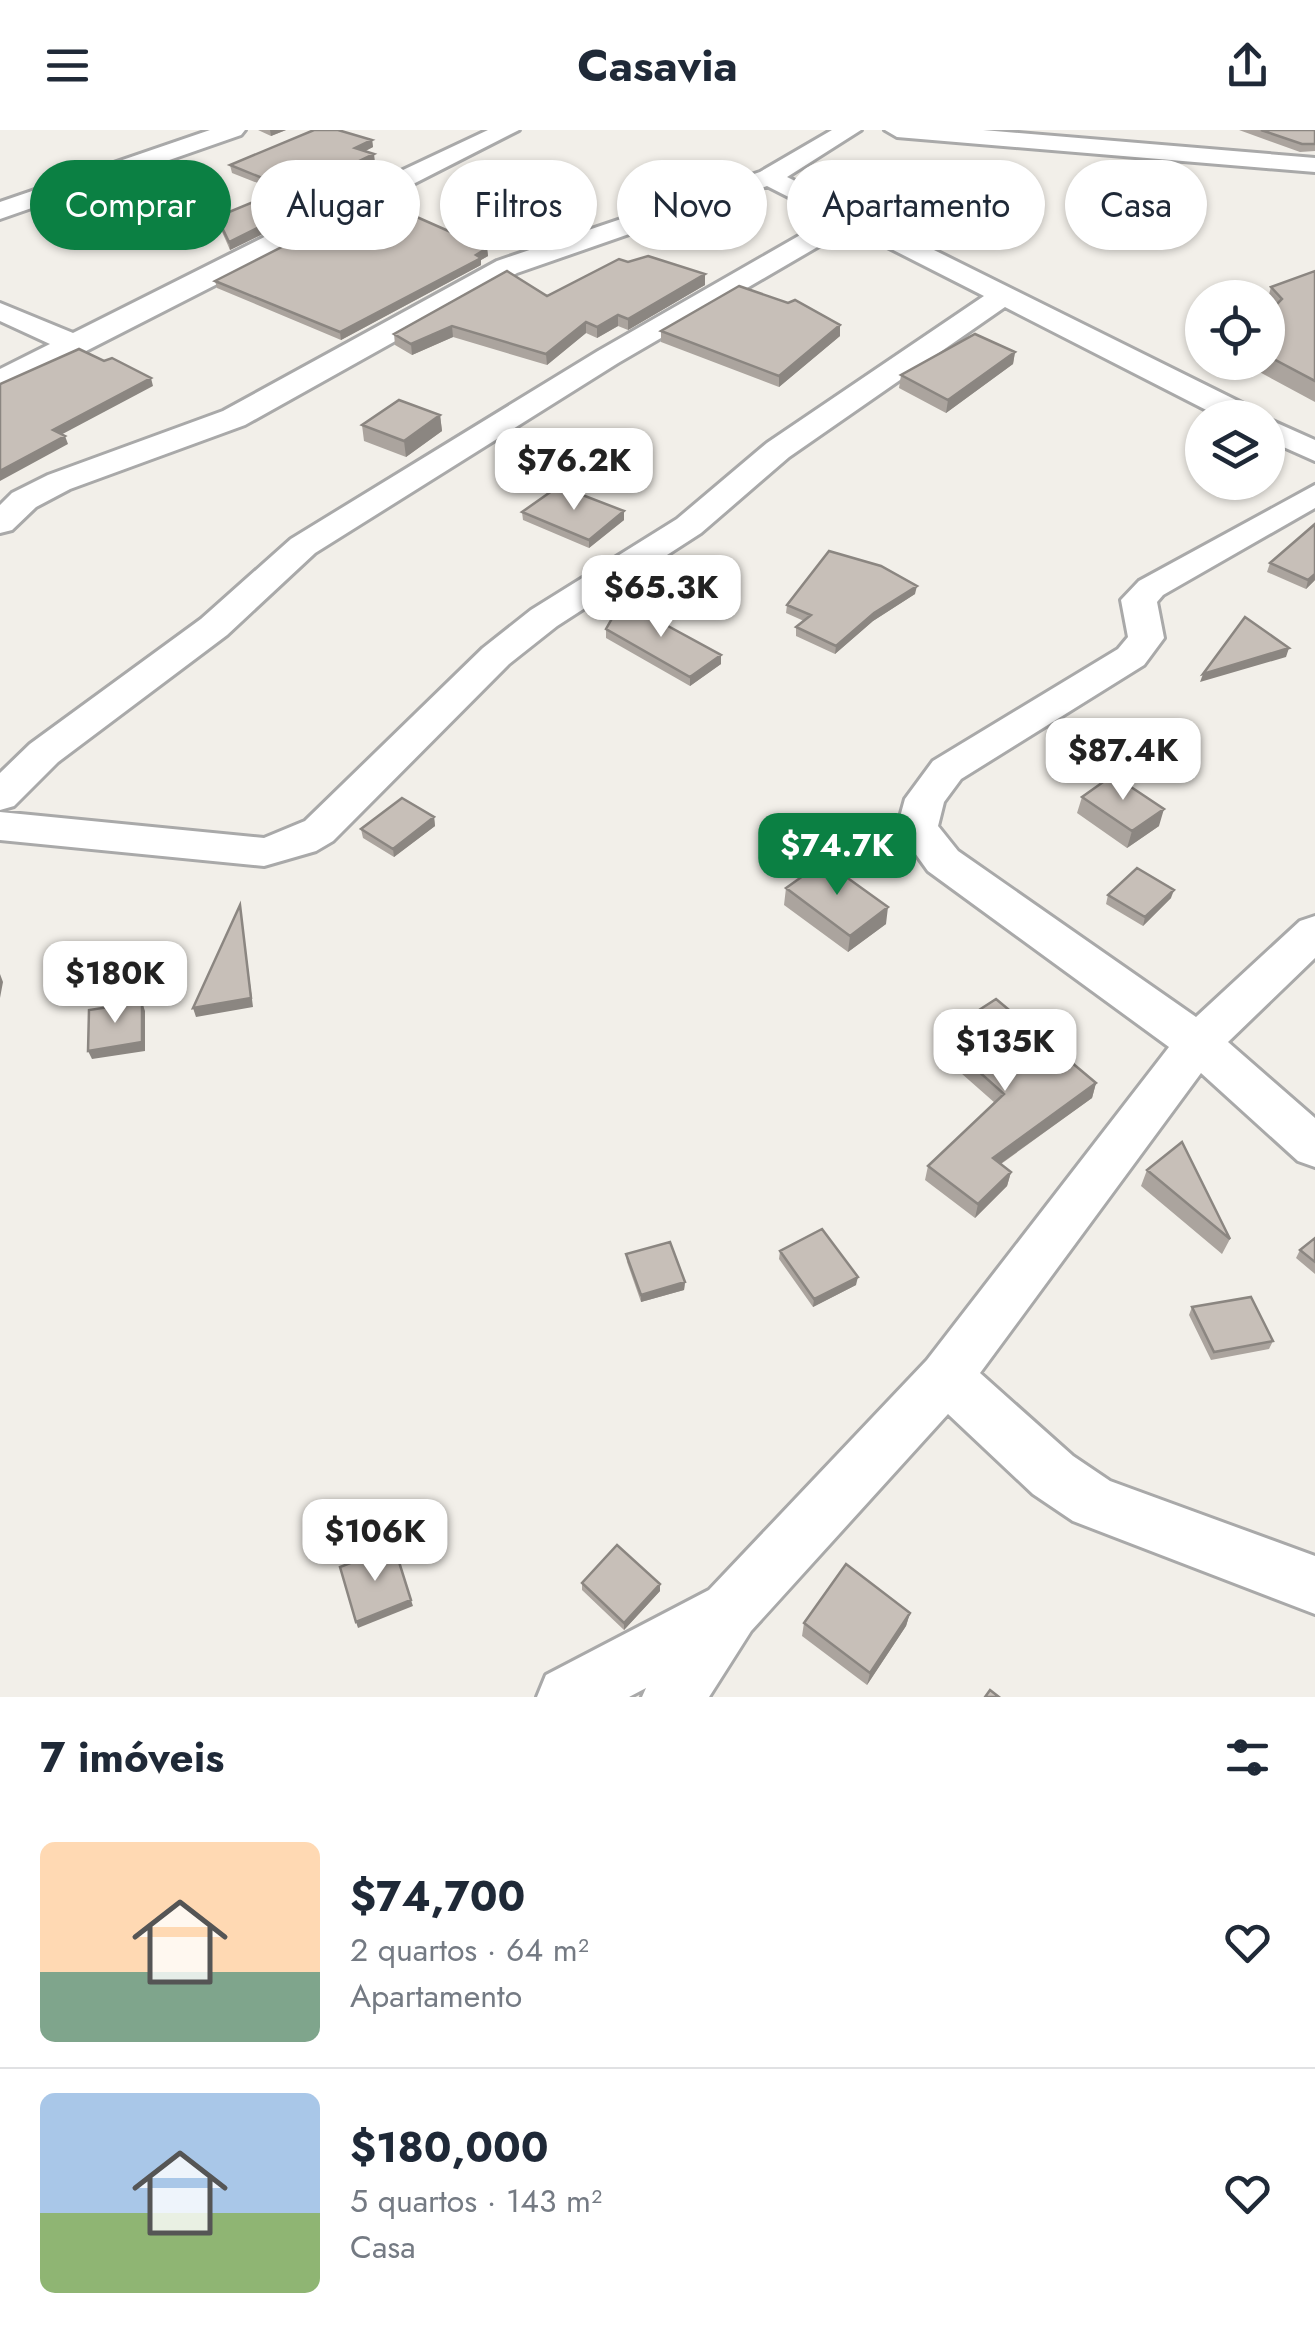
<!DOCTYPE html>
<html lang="pt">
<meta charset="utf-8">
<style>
body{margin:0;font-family:Jost,sans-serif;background:#f6f6f7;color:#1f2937;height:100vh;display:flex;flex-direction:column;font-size:38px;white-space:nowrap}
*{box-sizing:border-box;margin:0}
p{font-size:32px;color:#747a83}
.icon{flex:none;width:55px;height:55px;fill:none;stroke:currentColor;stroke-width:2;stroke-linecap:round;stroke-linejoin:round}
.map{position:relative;height:1567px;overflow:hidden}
.sheet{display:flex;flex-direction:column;background:#fff;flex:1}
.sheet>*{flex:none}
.top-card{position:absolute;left:30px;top:30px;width:1255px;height:90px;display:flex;gap:20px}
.fabs{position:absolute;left:1185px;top:150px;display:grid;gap:20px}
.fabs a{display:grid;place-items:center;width:100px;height:100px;border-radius:50%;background:#fff;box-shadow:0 2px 8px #0004;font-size:50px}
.price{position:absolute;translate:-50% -85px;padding:0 22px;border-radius:20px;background:#fff;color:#222;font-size:32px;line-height:65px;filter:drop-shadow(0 2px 5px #0008)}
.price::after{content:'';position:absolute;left:50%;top:60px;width:30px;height:22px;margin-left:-15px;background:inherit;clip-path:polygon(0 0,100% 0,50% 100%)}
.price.current{background:#0b8043;color:#fff}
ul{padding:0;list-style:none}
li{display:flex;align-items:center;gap:30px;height:250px;padding:0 40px}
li+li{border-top:2px solid #e0e1e3}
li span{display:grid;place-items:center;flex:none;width:280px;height:200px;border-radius:15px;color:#555}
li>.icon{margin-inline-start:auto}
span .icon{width:120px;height:120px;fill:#fffc;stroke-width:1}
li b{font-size:42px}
h2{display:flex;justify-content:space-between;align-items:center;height:120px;padding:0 40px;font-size:42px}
.pill{padding:0 35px;border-radius:45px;background:#fff;box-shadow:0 2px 8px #0004;font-size:35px;line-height:90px}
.pill.current{background:#0b8043;color:#fff}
header{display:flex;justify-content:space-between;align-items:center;height:130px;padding:0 40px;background:#fff;font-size:45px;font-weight:700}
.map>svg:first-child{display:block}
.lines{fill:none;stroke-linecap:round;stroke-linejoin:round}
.minor-casing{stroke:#a9a9a9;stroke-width:6}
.minor{fill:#fff;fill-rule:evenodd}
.wall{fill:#aba49e}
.shaded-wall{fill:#8b8681}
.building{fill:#c7bfb8;stroke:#8b8681;stroke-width:2.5}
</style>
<header><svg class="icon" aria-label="menu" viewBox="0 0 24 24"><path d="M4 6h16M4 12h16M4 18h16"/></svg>Casavia<svg class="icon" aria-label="share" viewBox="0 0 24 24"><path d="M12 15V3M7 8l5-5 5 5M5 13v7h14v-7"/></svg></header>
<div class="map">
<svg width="1315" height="1567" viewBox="0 0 1315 1567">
<rect width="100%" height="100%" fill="#f2efe9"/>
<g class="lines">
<defs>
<path id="minor" d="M210 0H245L241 5 0 89V72Z
M488 0H519L86 221 0 260V239L50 214 0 191V173L73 203 318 80Z
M832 0H861L787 47 1258 281 1262 288H1222L1005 177 789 327 701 403 557 496 509 534 333 711 316 721 264 736 0 710V682L264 708 305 691 483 518 531 480 677 389 767 313 984 166 850 98 618 233 315 423 227 505 58 632 14 676 0 680V643L30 614 201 489 291 409 598 221 830 88 767 56 517 143 245 295 70 359 36 377 12 400 0 403V375L12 363 48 345 223 281 497 131 760 42Z
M885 0H983L1315 28V42L897 7Z
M1268 289 1315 310V331L1268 310Z
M1315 355V378L1163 465 1157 472 1164 508 1144 535 961 649 944 672 938 696 958 721 1196 887 1300 791 1315 786V828L1228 912 1315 988V1037L1298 1031 1201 943 980 1243 1073 1326 1110 1351 1315 1426V1484L1073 1391 1033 1364 948 1284 751 1501 709 1567H642L646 1558 629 1567H537L546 1545 709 1460 927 1230 1169 917 928 741 897 698 905 669 933 631 1118 519 1128 507 1121 470 1139 451Z"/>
</defs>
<!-- minor casing -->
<use href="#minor" class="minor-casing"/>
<!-- minor -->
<use href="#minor" class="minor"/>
</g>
<!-- wall -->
<path class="wall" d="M258 0H286L271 6Z
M1239 0H1315V21L1300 22Z
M372 10 373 17 365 21 375 32 335 51 344 55 346 63 230 120 219 95 217 87 278 61 232 43 230 35Z
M487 118 488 126 481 130V135L341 210 217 158 215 151Z
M628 132 705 144V155L628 200 618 196 597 208 586 203 547 235 453 207 412 225 395 215 394 204 547 166Z
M1315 141V272L1241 232H1268V183L1271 180 1268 176V168L1271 157Z
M661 201 840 206 779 257 661 212Z
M1015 222 1013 234 946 283 899 258 901 245Z
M440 285 442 301 406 327 364 311 362 295Z
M624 381V390L589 418 523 390 522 382Z
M1270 433 1315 450 1306 459 1267 442Z
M915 464 873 491 835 524 796 506V497L804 491 786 483 787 475Z
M606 499 721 525V534L690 556 606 508Z
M1082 667 1159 696 1127 718 1077 683Z
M434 687 435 696 394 727 363 708 361 699Z
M786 758 886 794 848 822 784 775Z
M1108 765 1171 768 1143 796 1106 774Z
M939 906 1096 953 1092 968 1001 1034 1011 1042 1007 1056 975 1088 925 1050 928 1036 995 973 936 921Z
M1147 1040 1230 1109 1222 1124 1141 1056Z
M1315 1108V1144L1296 1128 1300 1120Z
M780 1121 856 1155 813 1177 779 1129Z
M626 1124 685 1152 684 1160 641 1172 627 1132Z
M1192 1177 1273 1211 1269 1219 1211 1230 1189 1185Z
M582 1453 660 1454V1461L624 1500 582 1460Z
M910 1483 906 1496 867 1555 802 1506 804 1493Z"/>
<!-- shaded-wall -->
<path class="shaded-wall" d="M270 0H286L271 6Z
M372 10 373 17 356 26 355 18Z
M374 24 375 32 327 55 326 47Z
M344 55 346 63 230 120 229 112Z
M487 118 488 126 481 130V135L341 210 340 202Z
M705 144V155L628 200V189Z
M618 185V196L597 208V197Z
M586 192V203L547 235 546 224Z
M840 195V206L779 257V246Z
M452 196 453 207 412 225 411 214Z
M1015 222 1013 234 946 283 948 270Z
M151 248 153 256 55 308 53 300Z
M440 285 442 301 406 327 404 311Z
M65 306 68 314 0 351V341Z
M624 381V390L589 418V410Z
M1315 444V450L1306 459 1308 450Z
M917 456 915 464 873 491 835 524 836 516 874 483Z
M1289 518 1286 527 1200 552 1203 544Z
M721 525V534L690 556V547Z
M1164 679 1159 696 1127 718 1132 701Z
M434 687 435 696 394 727 393 719Z
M1174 760 1171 768 1143 796 1145 787Z
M240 775 253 877 196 887 193 878Z
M888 777 886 794 848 822 850 806Z
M0 844 3 852 0 868Z
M142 872 145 881V921L92 929 88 921Z
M1096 953 1092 968 989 1042 993 1028Z
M1011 1042 1007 1056 975 1088 978 1074Z
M858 1147 856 1155 813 1177 814 1169Z
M685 1152 684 1160 641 1172V1165Z
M660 1454V1461L624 1500V1493Z
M411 1470 413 1476 358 1498 356 1492Z
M910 1483 906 1496 867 1555 870 1543Z"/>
<!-- building -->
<path class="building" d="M314 0H338L372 10 355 18 374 24 326 47 344 55 229 112 217 87 287 58 230 35Z
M1261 0H1315V14H1302Z
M376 69 487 118 476 125 481 128 340 202 215 151Z
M648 126 705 144 628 189 618 185 597 197 586 192 546 224 452 196 411 214 394 204 507 141 547 166 619 129 628 132Z
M1315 141V251L1268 226V183L1282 169 1271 157Z
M739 156 788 173 795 170 840 195 779 246 661 201Z
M975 204 1015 222 948 270 901 245Z
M79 219 104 231 112 228 151 248 53 300 65 306 0 341V254Z
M399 270 440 285 404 311 362 295Z
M559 356 624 381 589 410 522 382Z
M1315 394V444L1308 450 1270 433Z
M829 421 881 436 917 456 874 483 836 516 796 497 811 485 787 475Z
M622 471 721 525 690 547 606 499Z
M1245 487 1289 518 1203 544Z
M1113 645 1164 679 1132 701 1082 667Z
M402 668 434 687 393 719 361 699Z
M824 731 888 777 850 806 786 758Z
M1137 738 1174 760 1145 787 1108 765Z
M240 775 251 868 193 878Z
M996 869 1096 953 993 1028 1011 1042 978 1074 928 1036 1004 964 939 906Z
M142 872V912L88 921 89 880Z
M1182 1012 1230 1109 1147 1040Z
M822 1099 858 1147 814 1169 780 1121Z
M1315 1108V1132L1300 1120Z
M670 1112 685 1152 641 1165 626 1124Z
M1251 1167 1273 1211 1214 1222 1192 1177Z
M617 1415 660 1454 624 1493 582 1453Z
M394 1416 411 1470 356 1492 340 1437Z
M846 1434 910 1483 870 1543 804 1493Z
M990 1560 999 1567H985Z"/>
</svg>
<div class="fabs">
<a><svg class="icon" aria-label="locate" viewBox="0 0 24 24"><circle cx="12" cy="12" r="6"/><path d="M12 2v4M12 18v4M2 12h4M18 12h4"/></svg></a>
<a><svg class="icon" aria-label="layers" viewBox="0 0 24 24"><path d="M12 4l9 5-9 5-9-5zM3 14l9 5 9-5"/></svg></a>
</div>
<b class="price" style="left:574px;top:383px">$76.2K</b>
<b class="price" style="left:661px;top:510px">$65.3K</b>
<b class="price" style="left:1123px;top:673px">$87.4K</b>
<b class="price current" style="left:837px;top:768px">$74.7K</b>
<b class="price" style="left:115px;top:896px">$180K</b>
<b class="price" style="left:1005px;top:964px">$135K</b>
<b class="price" style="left:375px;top:1454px">$106K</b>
<div class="top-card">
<a class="pill current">Comprar</a>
<a class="pill">Alugar</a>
<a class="pill">Filtros</a>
<a class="pill">Novo</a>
<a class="pill">Apartamento</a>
<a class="pill">Casa</a>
</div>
</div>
<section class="sheet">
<h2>7 imóveis<svg class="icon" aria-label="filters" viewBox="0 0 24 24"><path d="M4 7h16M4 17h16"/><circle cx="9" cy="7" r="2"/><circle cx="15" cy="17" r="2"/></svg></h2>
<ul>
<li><span style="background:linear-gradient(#ffd9b3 65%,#7fa58c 0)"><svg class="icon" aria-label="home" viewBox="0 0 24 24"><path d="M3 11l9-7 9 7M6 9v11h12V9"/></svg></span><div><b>$74,700</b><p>2 quartos · 64 m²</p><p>Apartamento</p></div><svg class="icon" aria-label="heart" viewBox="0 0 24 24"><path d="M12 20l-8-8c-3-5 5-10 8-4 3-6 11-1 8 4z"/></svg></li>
<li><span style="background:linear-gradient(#a9c7e8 60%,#8fb573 0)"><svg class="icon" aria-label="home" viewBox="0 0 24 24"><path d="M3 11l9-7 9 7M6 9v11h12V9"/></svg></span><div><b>$180,000</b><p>5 quartos · 143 m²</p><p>Casa</p></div><svg class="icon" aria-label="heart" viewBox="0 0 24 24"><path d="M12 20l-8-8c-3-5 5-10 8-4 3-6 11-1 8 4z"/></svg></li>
</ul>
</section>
